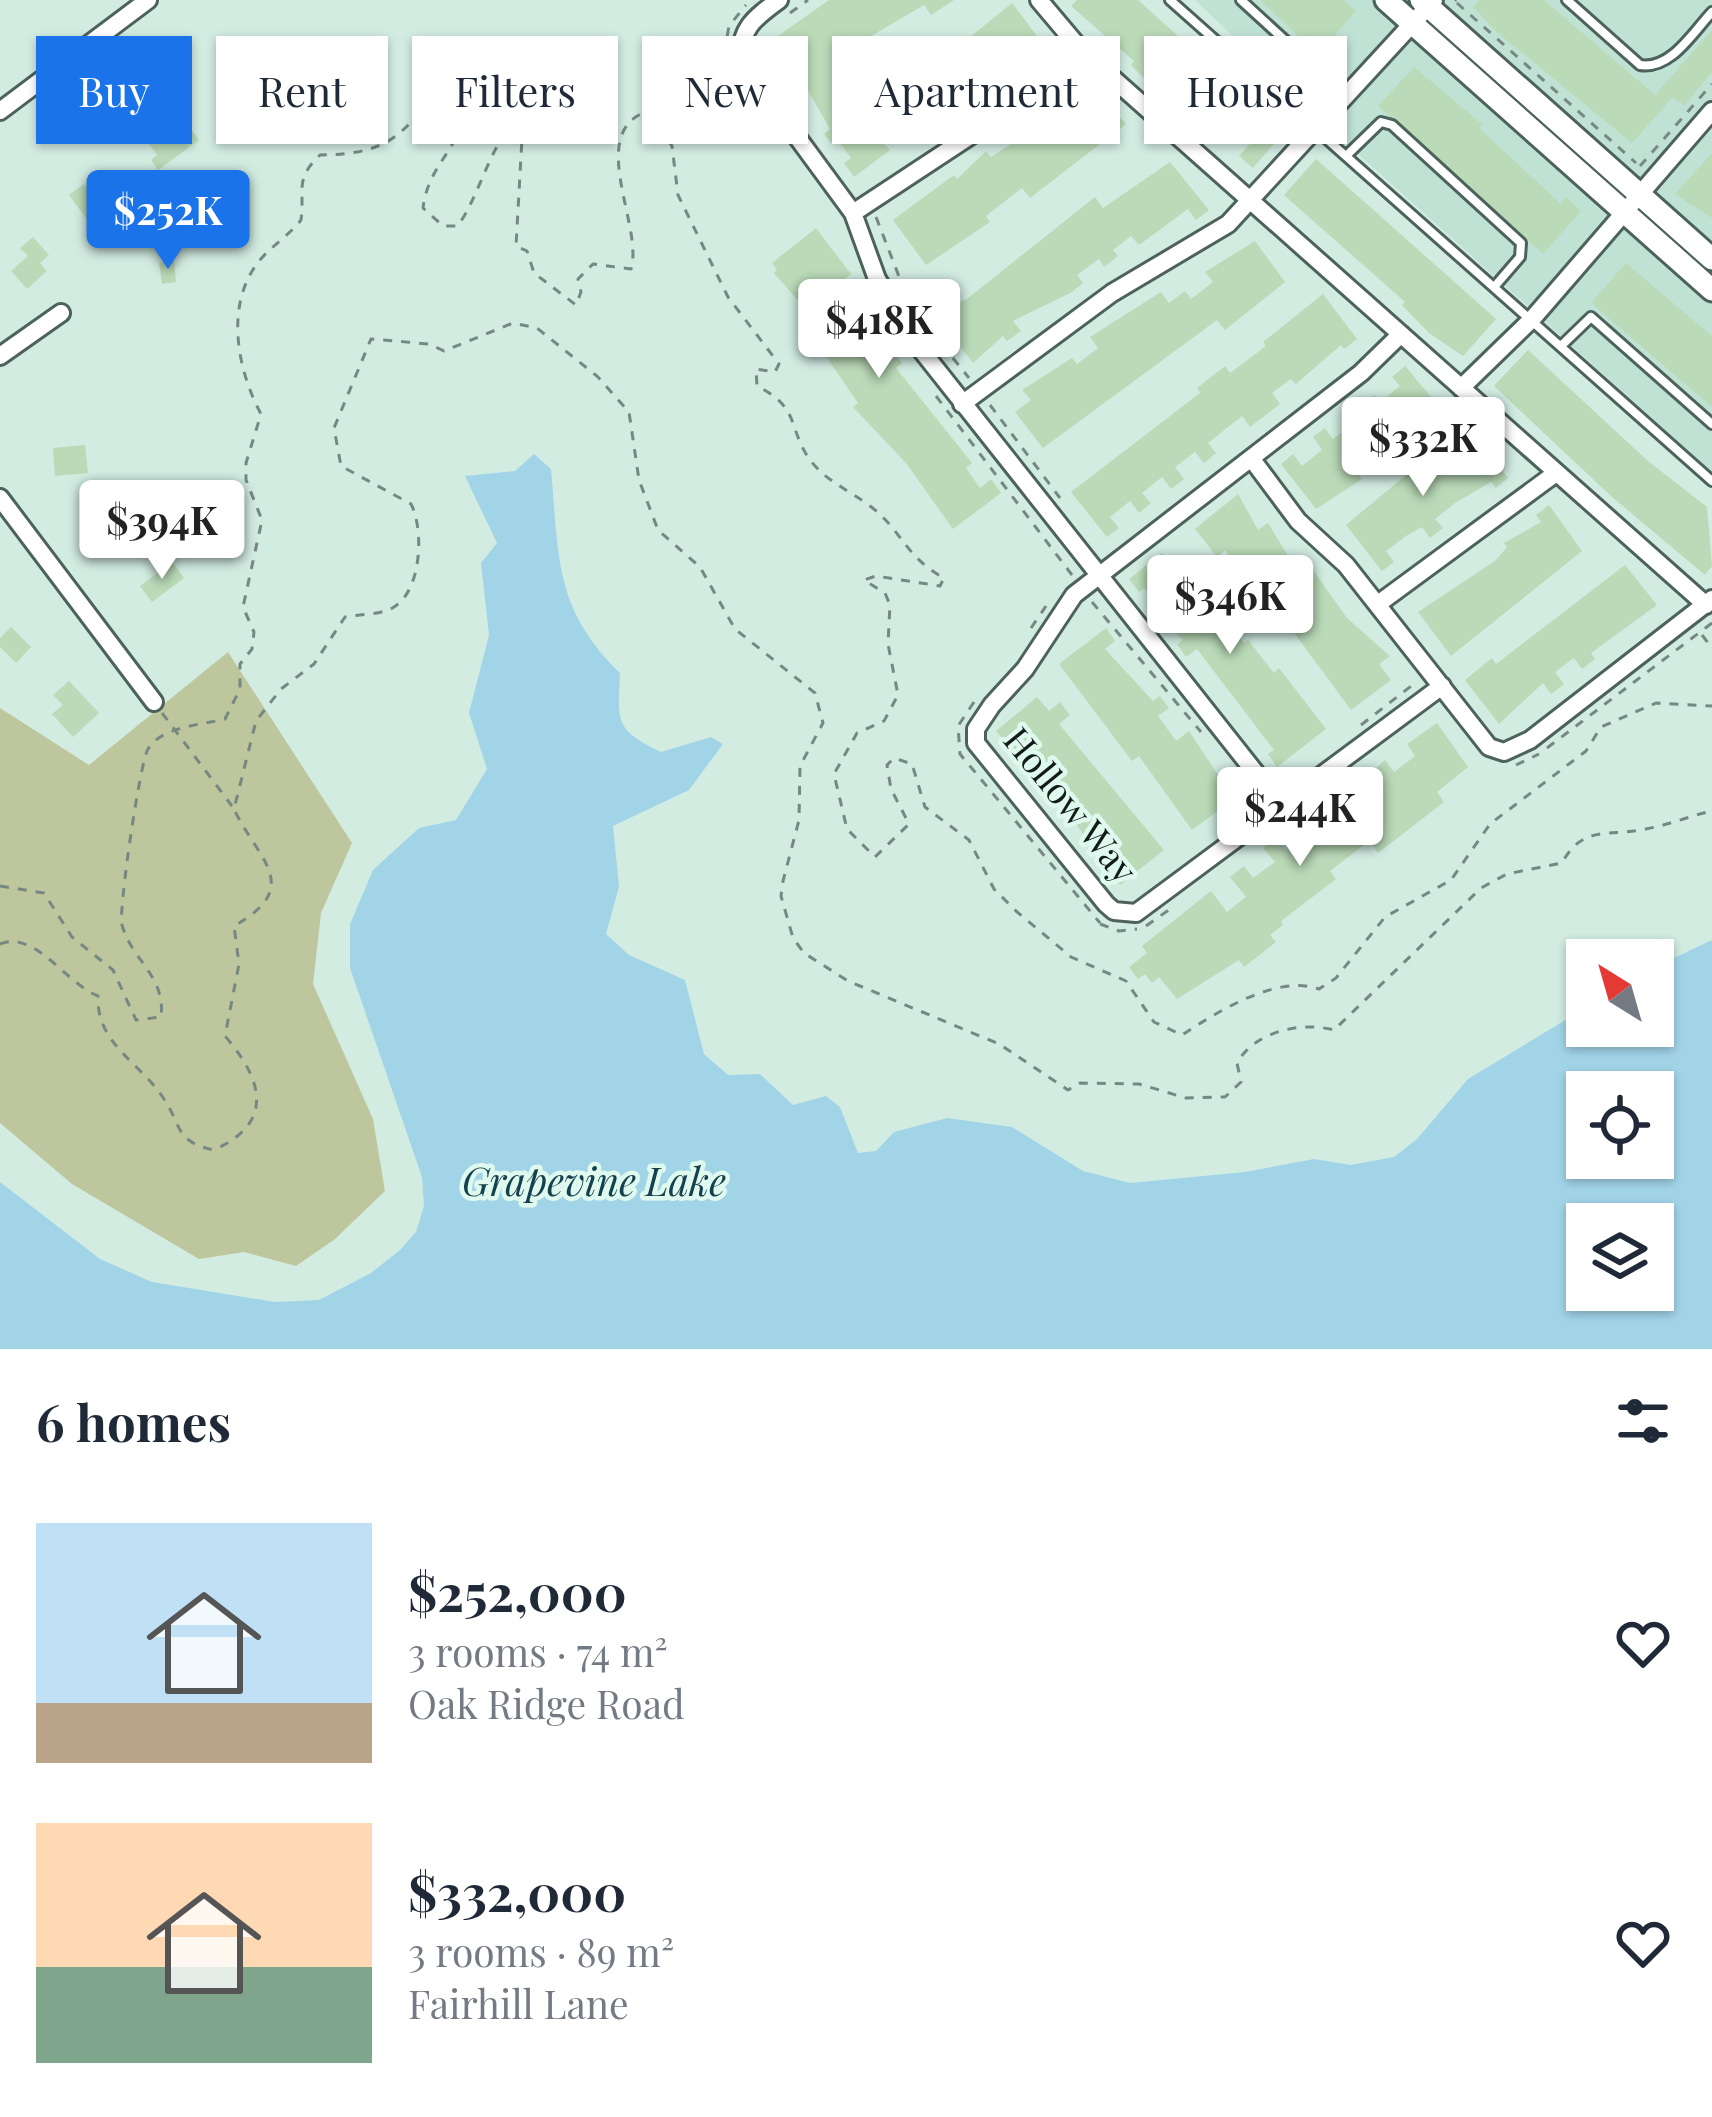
<!DOCTYPE html>
<meta charset="utf-8">
<style>
body{margin:0;font-family:"Playfair Display",serif;background:#f6f6f7;color:#1f2937;height:100vh;display:flex;flex-direction:column;font-size:45px;white-space:nowrap}
*{box-sizing:border-box;margin:0}
p{font-size:39px;color:#747a83}
.icon{flex:none;width:66px;height:66px;fill:none;stroke:currentColor;stroke-width:2;stroke-linecap:round;stroke-linejoin:round}
.map{position:relative;height:1349px;overflow:hidden}
.panel{display:flex;flex-direction:column;background:#fff;flex:1}
.panel>*{flex:none}
.hud{position:absolute;left:36px;top:36px;width:1641px;height:108px;display:flex;gap:24px}
.needle{width:78px;rotate:323deg}
.controls{position:absolute;left:1566px;top:939px;display:grid;gap:24px}
.controls a{display:grid;place-items:center;width:108px;height:108px;border-radius:0px;background:#fff;box-shadow:0 3px 9px #0004;font-size:60px}
.price{position:absolute;translate:-50% -102px;padding:0 27px;border-radius:12px;background:#fff;color:#222;font-size:39px;line-height:78px;filter:drop-shadow(0 3px 6px #0008)}
.price::after{content:'';position:absolute;left:50%;top:72px;width:36px;height:27px;margin-left:-18px;background:inherit;clip-path:polygon(0 0,100% 0,50% 100%)}
.price.active{background:#1a73e8;color:#fff}
ul{padding:0;list-style:none}
li{display:flex;align-items:center;gap:36px;height:300px;padding:0 36px}
li span{display:grid;place-items:center;flex:none;width:336px;height:240px;border-radius:0px;color:#555}
li>.icon{margin-inline-start:auto}
span .icon{width:144px;height:144px;fill:#fffc;stroke-width:1}
li b{font-size:51px}
h2{display:flex;justify-content:space-between;align-items:center;height:144px;padding:0 36px;font-size:51px}
.pill{padding:0 42px;border-radius:0px;background:#fff;box-shadow:0 3px 9px #0004;font-size:42px;line-height:108px}
.pill.active{background:#1a73e8;color:#fff}
.map>svg:first-child{display:block}
.built{fill:#c0e2d5}
.green{fill:#bec69e}
.water{fill:#a2d4e8;fill-rule:evenodd}
.building{fill:#badab8}
.lines{fill:none;stroke-linecap:round;stroke-linejoin:round}
.service-casing{stroke:#4c625a;stroke-width:14}
.minor-casing{stroke:#4c625a;stroke-width:22}
.tertiary-casing{stroke:#4c625a;stroke-width:27}
.path{stroke:#768882;stroke-width:3;stroke-dasharray:9 9;stroke-linecap:butt}
.service{stroke:#fff;stroke-width:8}
.minor{stroke:#fff;stroke-width:16}
.tertiary{stroke:#fff;stroke-width:21}
.labels{text-anchor:middle;dominant-baseline:central;stroke-width:9;stroke-linejoin:round;paint-order:stroke}
.street-label{font-size:36px;fill:#121b18;stroke:#dff9ef}
.water-label{font-size:39px;font-style:italic;fill:#15414f;stroke:#dff9ef}
</style>
<div class="map">
<svg width="1712" height="1349" viewBox="0 0 1712 1349">
<rect width="100%" height="100%" fill="#d2ece2"/>
<!-- built -->
<path class="built" d="M1195 0H1712V472L1337 135Z"/>
<!-- green -->
<path class="green" d="M228 652 352 843 321 913 313 984 373 1119 385 1191 335 1239 296 1266 244 1252 199 1259 72 1184 0 1123V708L89 765Z"/>
<!-- water -->
<path class="water" d="M534 454 551 469C559 554 553 608 620 673 618 722 614 729 661 752L711 737 723 744 689 790 613 826 619 887 606 934 629 955 685 980 704 1054 728 1075 760 1074 793 1105 826 1096 840 1107 858 1153 876 1151 894 1132 947 1118 1012 1127 1083 1171 1130 1183 1245 1172 1314 1159 1351 1165 1394 1157 1417 1139 1468 1079 1587 1007V1026H1653V968L1712 940V1349H0V1182L100 1259 152 1282 275 1302 319 1300 371 1273 400 1250 416 1232 424 1206 422 1177 350 968V924L373 870 419 828 456 820 487 769 469 713 489 635 481 563 497 543 465 476 515 471ZM1587 1092H1653V1158H1587ZM1587 1224H1653V1290H1587Z"/>
<!-- building -->
<path class="building" d="M829 0H954L931 15 924 5 837 56 874 118 892 104 883 92 944 48 949 54 1012 3 1047 49 1036 58 1033 53 1000 83 996 76 968 106 963 100 947 112 942 105 922 120 930 131 917 140 902 118 879 136 890 150 854 177 844 163 851 158 837 139 831 143 824 134 830 129 806 87 795 95 786 81 796 74 781 54 771 61 761 48Z
M1077 0H1138L1255 105 1220 144 1207 132 1210 128 1143 77 1131 65 1134 61 1071 6Z
M1260 0H1344L1356 11 1318 54Z
M1479 0H1544L1655 95 1712 30V72L1684 106 1673 97 1632 143 1498 33 1473 7Z
M350 38 359 67 327 76 325 68 309 72 304 55Z
M1414 67 1483 125 1479 128 1561 204 1566 197 1581 211 1543 254 1378 106Z
M1087 81 1126 124 1030 198 1022 188 986 216 990 222 926 265 893 220 954 175 957 179 986 151 991 157 1059 112 1064 120 1083 102 1074 93Z
M177 110 199 140 158 170 151 160 157 155 142 135Z
M1272 119 1285 131 1253 168 1239 156Z
M1712 153V218L1675 194Z
M1316 159 1496 319 1463 356 1429 333 1402 305 1405 302 1284 195Z
M1170 162 1209 210 1196 220 1188 209 1139 245 1131 236 1113 250 1118 256 1104 267 1099 259 1077 275 1083 283 1072 292 1013 321 1021 331 1007 341 1003 336 973 363 934 313 967 299 1095 197 1103 208Z
M84 184 92 195 103 186 118 207 92 226 69 195Z
M816 228 851 274 840 283 868 313 857 321 866 340 881 359 892 350 902 363 896 368 972 463 966 468 980 488 991 479 1001 493 953 529 906 463 853 407 858 403 812 336 818 332 803 314 807 311 774 273 777 270 772 263Z
M33 237 49 255 40 263 47 271 27 289 11 271 28 256 20 248Z
M1255 241 1285 282 1225 330 1217 320 1043 448 1015 412 1031 400 1022 390 1072 358 1077 364 1098 348 1090 337 1161 292 1169 303 1185 291 1191 299 1213 282 1205 272Z
M174 261 176 282 162 284 159 263Z
M1626 263 1712 336V407L1591 303Z
M1323 294 1357 339 1344 349 1341 345 1296 384 1291 379 1272 393 1280 404 1250 427 1242 416 1208 443 1216 453 1204 463 1195 452 1175 467 1184 479 1171 489 1162 477 1142 493 1151 503 1139 513 1130 501 1110 517 1119 528 1107 537 1071 492 1200 393 1197 388 1225 366 1230 373 1266 346 1263 342Z
M1528 350 1648 461 1707 507 1712 566 1705 575 1612 497 1494 386Z
M1405 366 1441 409 1433 416 1436 420 1416 436 1412 431 1358 473 1362 479 1316 509 1281 464 1293 454 1302 466 1322 450 1313 437 1325 428 1333 439 1353 424 1349 419 1363 404 1374 395 1380 402 1400 386 1392 377Z
M1480 441 1508 478 1496 488 1491 482 1455 503 1435 519 1443 528 1430 538 1422 527 1406 536 1386 551 1394 562 1382 571 1346 525 1435 451 1441 459 1460 445 1465 452Z
M85 445 88 473 55 476 53 448Z
M141 487 155 506 124 529 110 510Z
M1238 494 1258 530 1268 523 1299 574 1310 566 1347 618 1390 656 1379 664 1391 680 1351 710 1292 630 1299 625 1286 606 1271 617 1225 550 1217 557 1195 529Z
M1549 505 1582 551 1451 656 1418 612 1495 561 1507 547 1504 543 1541 522 1536 515Z
M1162 553 1173 567 1182 560 1198 577 1244 643 1248 640 1274 673 1279 668 1326 729 1277 767 1268 754 1274 750 1197 649 1186 657 1177 644 1183 640 1154 611 1159 607 1144 588 1139 592 1129 579Z
M172 562 184 578 152 602 140 586Z
M1625 565 1657 605 1591 653 1595 659 1582 669 1574 658 1555 672 1564 684 1551 694 1543 683 1499 724 1465 680 1492 658 1496 664Z
M11 627 31 647 16 663 0 647V638Z
M1106 628 1115 641 1105 649 1153 701 1160 696 1169 708 1158 716 1176 741 1189 731 1234 799 1192 830 1139 756 1132 761 1059 664Z
M69 681 99 713 73 737 52 714 63 705 53 695Z
M1037 697 1049 711 1060 702 1070 715 1059 724 1164 850 1120 885 1073 820 996 731Z
M1437 723 1468 767 1437 792 1444 802 1378 853 1369 841 1330 871 1336 879 1281 921 1283 925 1270 935 1276 942 1244 967 1239 960 1177 999 1159 977 1152 983 1145 974 1138 979 1129 967 1147 953 1142 946 1211 891 1227 912 1246 897 1230 877 1244 866 1253 878 1275 862 1263 848 1277 838 1286 850 1385 760 1394 772 1415 756 1407 744Z"/>
<g class="lines">
<defs>
<path id="service" d="M1170 0 1712 481
M1241 0 1301 55 1304 68 1282 98
M1567 0 1640 65C1671 70 1693 32 1712 12
M1347 155 1381 122 1392 125 1521 243 1520 257 1495 286
M1562 345 1591 317 1712 424"/>
<path id="minor" d="M779 0C754 18 738 30 742 62L853 213 877 279 918 346 1281 805
M1039 0 1082 51 1706 605
M0 111 148 0
M853 213 1058 78 1082 51
M1401 334 1361 373 1074 595 1025 669 992 705 976 729V743L1106 904 1114 911 1136 913 1442 686
M0 356 61 313
M1461 388 1533 318 1712 111
M962 404 1112 293 1228 224 1434 0
M1251 458 1298 521 1346 565 1489 747 1504 752 1530 740 1712 599
M0 498 154 702
M1378 604 1556 473"/>
<path id="tertiary" d="M1386 0 1712 290
M1421 0 1712 259"/>
</defs>
<!-- service casing -->
<use href="#service" class="service-casing"/>
<!-- minor casing -->
<use href="#minor" class="minor-casing"/>
<!-- tertiary casing -->
<use href="#tertiary" class="tertiary-casing"/>
<!-- path -->
<path class="path" d="M1455 1 1456 0
M1457 3 1636 163
M790 13 808 0
M757 52 775 79
M724 54 729 26 746 5
M1640 166 1712 84
M876 217 905 292
M869 298 901 351
M919 316 969 378
M936 396 1072 575
M990 405 1060 498
M1092 602 1201 732
M1031 628 1046 606
M1702 635 1712 648
M974 702 958 726 960 754 1100 923
M162 713 232 806
M1361 725 1415 683
M1547 748 1712 623
M1516 765 1539 754
M0 886 44 893 72 937 113 970 136 1020 161 1017C166 976 132 961 122 925 118 912 140 762 148 749 162 726 202 725 225 719L240 689V664L252 649 254 632 243 607 262 520 246 480V463L261 414C238 371 226 311 254 268 266 249 287 238 301 220 305 188 294 180 320 155 392 154 404 134 444 79H461C473 150 430 153 423 208L443 226H457C478 203 496 123 523 120L516 246 527 251 534 273 576 305 581 292 578 279 593 264 631 269C644 226 585 132 648 111L672 146 678 195 728 297 779 364 775 372 756 369 757 386C801 408 787 427 810 460 827 482 849 490 870 506 902 530 905 557 944 578L940 586 876 576 864 580 885 593 890 605 888 644 898 695 884 721 857 733 834 774 847 829 875 857 909 824 891 789 887 765 894 758 912 764 925 807 969 840 994 889 1016 911 1071 957 1126 981 1154 1022 1182 1035C1217 1012 1277 974 1319 989L1336 978 1385 917 1451 880 1490 824 1586 751 1601 727 1656 703 1712 706
M1100 924 1119 931 1137 929
M1146 926 1173 907
M0 944C36 930 65 983 98 996 96 1044 141 1063 164 1099 182 1126 175 1142 214 1150 276 1122 262 1079 225 1036L239 964 234 926C305 886 257 859 234 809L256 721 281 689 314 664 345 617C360 614 382 615 394 607 422 590 424 529 411 504L341 466 334 428 371 339 429 344 444 351 513 323 537 328 598 377 629 412 639 480 658 530 700 567 735 629 815 693 823 723 800 766 799 820 783 881 781 896 793 938 804 953 848 981 999 1044 1068 1090 1080 1083 1139 1084 1186 1098 1225 1097 1241 1082 1237 1063C1254 1032 1300 1021 1334 1030L1481 888 1507 874 1562 863C1583 824 1609 837 1646 829 1668 825 1690 816 1712 811"/>
<!-- service -->
<use href="#service" class="service"/>
<!-- minor -->
<use href="#minor" class="minor"/>
<!-- tertiary -->
<use href="#tertiary" class="tertiary"/>
</g>
<g class="labels">
<!-- street labels -->
<g class="street-label">
<text transform="translate(1072 804) rotate(51)">Hollow Way</text>
</g>
<!-- water labels -->
<g class="water-label">
<text x="594" y="1180">Grapevine Lake</text>
</g>
</g>
</svg>
<div class="controls">
<a><svg class="needle" viewBox="-14 -14 28 28"><path d="M0-13l5 13h-10z" fill="#e53935"/><path d="M0 13l5-13h-10z" fill="#747a83"/></svg></a>
<a><svg class="icon" aria-label="locate" viewBox="0 0 24 24"><circle cx="12" cy="12" r="6"/><path d="M12 2v4M12 18v4M2 12h4M18 12h4"/></svg></a>
<a><svg class="icon" aria-label="layers" viewBox="0 0 24 24"><path d="M12 4l9 5-9 5-9-5zM3 14l9 5 9-5"/></svg></a>
</div>
<b class="price active" style="left:168px;top:272px">$252K</b>
<b class="price" style="left:879px;top:381px">$418K</b>
<b class="price" style="left:1423px;top:499px">$332K</b>
<b class="price" style="left:162px;top:582px">$394K</b>
<b class="price" style="left:1230px;top:657px">$346K</b>
<b class="price" style="left:1300px;top:869px">$244K</b>
<div class="hud">
<a class="pill active">Buy</a>
<a class="pill">Rent</a>
<a class="pill">Filters</a>
<a class="pill">New</a>
<a class="pill">Apartment</a>
<a class="pill">House</a>
</div>
</div>
<section class="panel">
<h2>6 homes<svg class="icon" aria-label="filters" viewBox="0 0 24 24"><path d="M4 7h16M4 17h16"/><circle cx="9" cy="7" r="2"/><circle cx="15" cy="17" r="2"/></svg></h2>
<ul>
<li><span style="background:linear-gradient(#bfe0f5 75%,#b9a48a 0)"><svg class="icon" aria-label="home" viewBox="0 0 24 24"><path d="M3 11l9-7 9 7M6 9v11h12V9"/></svg></span><div><b>$252,000</b><p>3 rooms · 74 m²</p><p>Oak Ridge Road</p></div><svg class="icon" aria-label="heart" viewBox="0 0 24 24"><path d="M12 20l-8-8c-3-5 5-10 8-4 3-6 11-1 8 4z"/></svg></li>
<li><span style="background:linear-gradient(#ffd9b3 60%,#7fa58c 0)"><svg class="icon" aria-label="home" viewBox="0 0 24 24"><path d="M3 11l9-7 9 7M6 9v11h12V9"/></svg></span><div><b>$332,000</b><p>3 rooms · 89 m²</p><p>Fairhill Lane</p></div><svg class="icon" aria-label="heart" viewBox="0 0 24 24"><path d="M12 20l-8-8c-3-5 5-10 8-4 3-6 11-1 8 4z"/></svg></li>
</ul>
</section>
